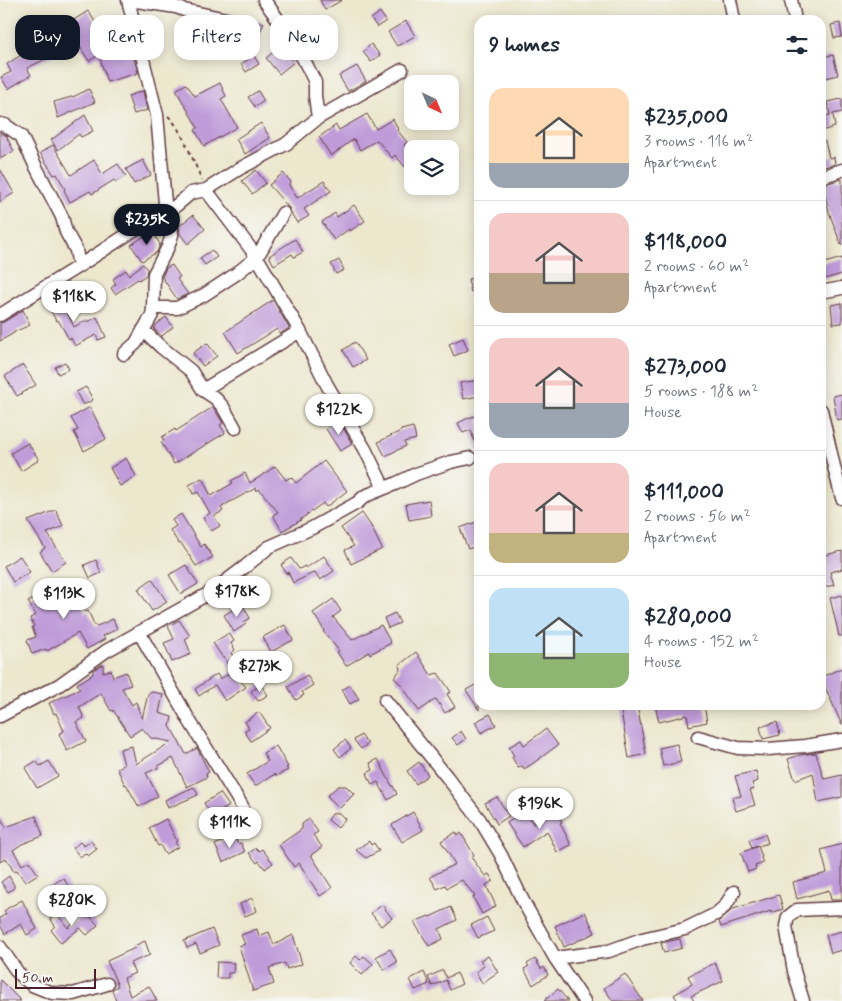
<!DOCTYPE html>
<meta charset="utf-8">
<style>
body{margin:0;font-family:Mynerve,sans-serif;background:#f2f2f3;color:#1f2937;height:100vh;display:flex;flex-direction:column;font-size:19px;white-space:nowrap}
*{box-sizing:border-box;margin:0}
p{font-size:16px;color:#747a83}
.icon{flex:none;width:28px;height:28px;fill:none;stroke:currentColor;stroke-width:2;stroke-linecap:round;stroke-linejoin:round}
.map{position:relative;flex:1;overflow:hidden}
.details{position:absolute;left:474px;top:15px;width:352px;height:695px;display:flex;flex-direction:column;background:#fff;border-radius:15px;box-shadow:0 2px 12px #0003}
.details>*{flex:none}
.hud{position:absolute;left:15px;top:15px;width:384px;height:45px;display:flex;gap:10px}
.needle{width:32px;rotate:136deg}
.tools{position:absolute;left:404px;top:75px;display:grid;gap:10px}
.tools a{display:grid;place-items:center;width:55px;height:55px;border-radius:10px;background:#fff;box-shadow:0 2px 12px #0003;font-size:25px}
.scale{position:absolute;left:15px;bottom:12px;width:81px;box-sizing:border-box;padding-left:5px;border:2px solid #4a1f2b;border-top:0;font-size:14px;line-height:18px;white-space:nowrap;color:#4a1f2b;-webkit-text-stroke:4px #f6f6f2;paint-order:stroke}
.price{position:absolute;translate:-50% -42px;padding:0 11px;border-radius:18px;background:#fff;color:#222;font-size:16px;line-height:32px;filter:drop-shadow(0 1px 2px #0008)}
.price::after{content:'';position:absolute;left:50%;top:30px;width:15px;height:11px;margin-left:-8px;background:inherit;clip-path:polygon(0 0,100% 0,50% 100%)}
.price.selected{background:#111827;color:#fff}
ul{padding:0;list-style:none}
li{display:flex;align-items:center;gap:15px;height:125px;padding:0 15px}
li+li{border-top:1px solid #e0e1e3}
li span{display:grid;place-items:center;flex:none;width:140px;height:100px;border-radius:15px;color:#555}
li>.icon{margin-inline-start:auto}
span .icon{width:60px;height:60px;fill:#fffc;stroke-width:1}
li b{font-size:21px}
h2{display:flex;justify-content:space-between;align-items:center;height:60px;padding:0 15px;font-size:21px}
.chip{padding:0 18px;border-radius:15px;background:#fff;box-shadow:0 2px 12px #0003;font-size:18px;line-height:45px}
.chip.selected{background:#111827;color:#fff}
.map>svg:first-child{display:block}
.building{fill:#c09bd9}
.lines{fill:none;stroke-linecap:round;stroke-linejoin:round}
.minor-casing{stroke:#623d43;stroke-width:15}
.path{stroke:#623d43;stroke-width:2;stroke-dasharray:4 4;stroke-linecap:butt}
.minor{stroke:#fff;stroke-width:12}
</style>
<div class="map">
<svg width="842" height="1001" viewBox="0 0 842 1001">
<rect width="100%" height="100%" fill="#f6f6f2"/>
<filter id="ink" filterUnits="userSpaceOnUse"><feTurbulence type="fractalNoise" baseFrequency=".02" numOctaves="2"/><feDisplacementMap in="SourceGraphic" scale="10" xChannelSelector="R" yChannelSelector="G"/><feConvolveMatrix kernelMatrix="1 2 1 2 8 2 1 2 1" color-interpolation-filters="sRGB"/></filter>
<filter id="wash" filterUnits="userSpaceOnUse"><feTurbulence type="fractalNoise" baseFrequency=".0096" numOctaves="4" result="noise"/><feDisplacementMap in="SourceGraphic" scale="20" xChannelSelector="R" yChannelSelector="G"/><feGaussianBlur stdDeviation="1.12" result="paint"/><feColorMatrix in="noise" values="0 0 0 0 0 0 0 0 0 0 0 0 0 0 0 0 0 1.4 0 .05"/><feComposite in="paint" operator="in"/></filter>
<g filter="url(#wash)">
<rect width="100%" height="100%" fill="#ece7cd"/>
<g id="blocks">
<!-- building -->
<path class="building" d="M320 0H342L325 10Z
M88 11 98 26 102 24 117 50 131 46 138 73 107 82 99 55 89 61 66 25Z
M380 12 386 21 377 27 371 19Z
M243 15 264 23 257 39 237 31Z
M406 21 415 36 397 46 388 32Z
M840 23 842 37 834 38 831 25Z
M44 36 54 55 27 68 31 75 8 89 1 77 11 72 7 64 29 50 25 44Z
M371 44 380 55 371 62 363 52Z
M281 46 294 62 279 74 266 58Z
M833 55 838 75 821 79V57Z
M254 56 259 64 246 72 241 64Z
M357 66 366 81 348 91 339 76Z
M220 83 226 96 221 99 237 127 204 146 195 130 198 128 176 90 186 84 195 96Z
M89 89 95 102 58 118 54 102 75 96Z
M143 91 147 110 134 114 128 96Z
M258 91 264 101 255 107 248 97Z
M842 99V112L833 114 835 127 821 131V117L830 115 827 102Z
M367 114 376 129 393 119 398 129 397 130 407 142 404 145 412 156V160L405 167 395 155 392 158 377 140 360 150 354 139 331 156 319 137 336 125 339 130Z
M85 115 93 131 81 137 79 134 58 150 51 140Z
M261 123 270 138 245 154 236 139Z
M0 132 8 137 7 138 14 151 0 159Z
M821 141H825L829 158 834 157 835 164 821 168Z
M53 145 71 175 94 160 102 174 118 164 126 176 116 182 114 180 92 194 90 191 70 202 64 190 65 189 57 174 54 175 40 153Z
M143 160 151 175 134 184 126 169Z
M0 169 14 193 0 202Z
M256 170 266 183 252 194 242 181Z
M283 173 291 182 289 185 297 198 324 181 331 191 304 209 309 216 297 223 291 213 290 209 269 185Z
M842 179V245H841L829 212 824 190 821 191V185Z
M354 205 365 221 350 231 349 229 334 240 322 222 335 213 337 217Z
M193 215 205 229 188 244 180 234 179 226Z
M152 231 160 244 157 252 142 261 131 245Z
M295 239 303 252 294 257 292 254 274 265 269 256Z
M212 250 217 257 205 265 200 258Z
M842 258V274L821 280V264Z
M339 260 344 270 336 274 331 264Z
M143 264 147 269 146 275 139 280 138 279 115 294 111 288 116 284 113 279 126 270 129 275Z
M172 265 180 277 177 279 188 294 177 299 162 277 166 268Z
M479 277V290L471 292 468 279Z
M58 293 74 327 87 320 88 322 97 317 106 337 98 340 96 335 75 346 71 338 69 339 58 320 56 321 45 299Z
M273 300 289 328 280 334 277 329 238 353 225 332Z
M842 303V323L833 324 831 305Z
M23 310 30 325 14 332V333L0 341V323L4 322Z
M166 317 173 327 162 336 154 329 156 325Z
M463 338 468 350 454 356 449 344Z
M355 342 366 360 353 367 343 350Z
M207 343 217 356 203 366 193 353Z
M65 362 69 369 58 374 55 367Z
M23 365 36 385 17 396 5 376Z
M479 380V396L463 399 460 383Z
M86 387 93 400 83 405 76 392Z
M842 394V419L837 420 833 396Z
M90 407 106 439 84 451 74 432 78 430 71 418Z
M213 407 223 423 220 425 225 433 174 464 161 442 164 441 162 437 175 429 176 431Z
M479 415V448H476L471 430 463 433 458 423 468 418Z
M339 420 352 444 340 451 326 429Z
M413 427 416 439 404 442 406 446 385 456 378 442 401 431V430Z
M28 443 39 460 21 471 11 453Z
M126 458 136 476 120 486 110 468Z
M324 461 347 491 326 507 323 503 301 519V520L282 531 273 515 278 512 259 489 257 491 256 488 228 503 221 508 223 511 214 516 220 526 211 531 203 518 210 513 198 492 193 494 189 485 202 478 211 496 233 483 231 481 245 473 250 483 266 473 275 466 286 480 291 477 296 483Z
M429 500 431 516 409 520 406 504Z
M56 510 63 526 47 533 66 562 52 571 40 552 45 548 28 521Z
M362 513 371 526 382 549 351 564 345 550 354 546 341 528Z
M181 514 201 547 204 544 213 557 196 566 181 543 179 544 170 530 176 526 172 520Z
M479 521V545L468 549 460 528Z
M842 551V569L830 572 834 585 825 587 821 571V556Z
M20 556 30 572 13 582 4 566Z
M324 556 334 571 320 580 315 572 293 583 288 572 287 574 281 565 291 558 299 569 305 566 306 568Z
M96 560 101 573 90 578 84 565Z
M186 565 198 584 181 594 169 575Z
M152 579 167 602 152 611 138 589Z
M69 580 85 612 88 611 95 626 97 625V626L113 619 117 629 103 636 105 639 87 649 78 633 47 651 46 649 32 654 27 640 36 637 32 627 34 626 30 618 36 615 28 602Z
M842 595V636H839L830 598Z
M333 599 341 611 333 617 352 640 381 625 391 643 370 654 369 652 346 666 337 652 339 651 323 631 324 630 313 613Z
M242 604 250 618 244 622 246 624 234 632 224 615Z
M395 613 400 623 388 628 384 618Z
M179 620 190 636 185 639 191 654 172 662 164 643 174 639 168 626Z
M285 625 293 640 271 652 263 637Z
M229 633 234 641 231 643 235 650 231 653 243 675 238 678 246 687 225 701 215 685 199 696 195 689 217 674 220 679 232 672 224 657 223 658 213 643Z
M416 652 431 675 438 673 451 692 447 694 455 707 445 713 436 699 419 711 401 684 394 678 400 670 399 665Z
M103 664V672L111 670 113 677 126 672 131 685 122 688 132 705 136 702 142 719 148 694 152 692 163 694 159 713 172 717 170 726 186 754 197 748 209 772 206 774 207 777 187 787 173 758 158 766V768L146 773 158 796 139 807 126 784 125 785 117 768 124 765 120 749 132 746 136 764 171 742 151 738 142 728 130 736 113 710 111 711 101 693 79 707 84 718 76 722 86 741 67 751 59 734 64 731 56 713 54 714 49 703 80 689 77 684 93 674V670Z
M842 668V725L825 687 821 689V677Z
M307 675 313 685 302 692 304 695 296 700 288 687Z
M479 683V710L466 690Z
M261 685 268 695 258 701 251 691Z
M350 685 359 699 350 704 342 690Z
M620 705H637L646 754 629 758Z
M655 705H704L707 722 689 726 687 715 659 722Z
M259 712 270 728 251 741 244 731 249 728 245 722Z
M490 714 496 725 481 733 475 722Z
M777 722 780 735 763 739 760 727Z
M546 729 558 745 532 764 524 769 523 766 518 768 512 757 514 756 509 747 521 740 524 745Z
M461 731 466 739 458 745 452 738Z
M361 735 368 744 361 749 354 740Z
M345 740 351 748 340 757 334 749Z
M677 744 681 762 663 766 659 748Z
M276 746 288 767 286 768 288 770 276 776 275 774 255 786 247 774 268 761 263 753Z
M816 753 824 779 842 775V797L818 802 813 773 795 780 788 759 800 755Z
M378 759 392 786H393L397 794 388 800 378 782 372 785 367 773 373 770 370 763Z
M36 761 40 766 49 761 58 776 37 788 25 768Z
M419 762 428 775 416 784 407 771Z
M756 771 758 781 752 783 754 789 750 790 755 805 736 811 732 798 741 796 735 776Z
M338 786H346L354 794 340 808 327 796Z
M194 787 198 795 168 808 165 800Z
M220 793 229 806 212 817 204 803Z
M497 797 509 816 497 824 485 803Z
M555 810 562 822 560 823 571 845 557 852 547 831 523 847 507 823 517 816 519 819 528 815 533 824Z
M413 812 423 830 402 842 392 825Z
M339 813 345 819 338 828 328 820 332 814Z
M36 816 43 836 22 844 13 850 22 865 29 861 38 874 25 882 17 870 14 872 6 858 0 862V817L6 827Z
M166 819 177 841 175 842 178 847 165 854 160 845 158 846 149 828Z
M309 819 318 832 313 835 322 847 311 855 332 888 320 896 299 863 294 867 279 845 302 829V824Z
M456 832 458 836 461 833 474 855 471 857 485 876 489 874 493 881 486 885 496 906 482 914 473 897 475 896 462 880 447 888 445 885 437 889 430 877 455 864 441 841Z
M765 834 768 843 752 848 749 840Z
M234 836 238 844 241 843 245 852 223 862 215 845Z
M91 841 97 849 88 856 85 853 80 857 73 848 80 842 84 846Z
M369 841 371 845 374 843 379 851 366 858 356 850Z
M842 844V900H831L829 890 797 899 793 882 827 873 821 850Z
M758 846 762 857 761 858 763 863 755 866 756 869 748 872 741 853Z
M256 848 259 851 262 849 273 863 265 869 259 861 257 863 249 853Z
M9 876 14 885V888L8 892 1 882Z
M64 878 72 894 52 905 43 893 51 887 50 885Z
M779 895 783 909 771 913V911L721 927 719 921 733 909Z
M252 898 257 911 245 916 240 904Z
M22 900 37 929 27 935 21 924 5 934 0 925V918L6 914 4 911 8 908Z
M382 905 392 918 381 926 371 913Z
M451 907 457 920 439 929 443 939 429 946 414 922 429 916 430 917Z
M86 912 98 925 87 935 80 928 61 943 51 930 55 926 50 918 57 914 68 928Z
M585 912 595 933 564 947 555 926Z
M487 917 494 931 478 938 471 925Z
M212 929 219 945 200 953 196 944 187 948 184 941Z
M257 929 259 936 269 932 274 945 293 935 302 964 287 969 285 963 269 968 274 984 253 991 239 946 245 944 241 935Z
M842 931V950L831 953 826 935Z
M680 939 682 948 664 953 661 943Z
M145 941 150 955 130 963 135 973 124 978 130 996 149 986 157 1001H116L112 990 114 988 118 986 107 961 135 948 134 946Z
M390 949 397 962 384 970 376 957Z
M356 956 360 960 364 956 373 964 362 975 350 963Z
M488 956 498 972 482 983 476 972 484 966 480 960Z
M535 959 541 969 544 967 548 975 533 985 524 969 529 966 527 964Z
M217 962 234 963 233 973H228V978H216Z
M715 963 723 981 691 996 694 1001H678L674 995 692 984 688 976Z
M443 970 446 978 457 973 462 984 450 990 446 980 432 986 428 977Z
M424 972 429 984 415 990 410 979Z
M625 974 643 1001H613L604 988Z
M0 980 21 1001H0Z
M558 989 568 1001H544Z"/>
</g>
</g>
<g filter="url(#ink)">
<use href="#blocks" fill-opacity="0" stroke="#623d43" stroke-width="1"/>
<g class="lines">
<defs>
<path id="minor" d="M130 0 176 7 184 10 231 20
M264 0 282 25 303 58 315 82V96L318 118
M730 0 734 20
M791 0 795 20
M0 124 5 125 21 136 37 169 62 217 66 232 76 250 79 266
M821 177 842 170
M206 190 257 257 300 331 327 385 365 449 384 488
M821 292 842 288
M153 308H177L204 295 236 274 257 257 283 213
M0 315 79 266 145 223 166 214 191 193 206 190 239 169 286 144 318 118 402 70
M143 330 161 347 191 371 203 390 215 398 223 407 235 428
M124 354 136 343 152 315 153 308 154 274 168 247 172 235 171 222 166 214 157 115 128 0
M203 390 300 331
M821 410 835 471 842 498
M139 632 189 720 242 806
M385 700 447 777 480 820 501 855 524 903 555 958 584 1001
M0 716 59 685 106 651 213 591 246 566 269 547 312 528 357 503 365 496 395 484 416 474 451 462 470 458
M698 737 738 748 768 749 805 746 842 740
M0 947 18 973 32 985 52 993 73 994 107 984
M555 958 609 951 642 939 685 929 716 914 725 906 734 892
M803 1001 794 971 786 926 788 917 797 910 842 908"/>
</defs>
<!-- minor casing -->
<use href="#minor" class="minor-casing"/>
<!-- path -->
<path class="path" d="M168 116C181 127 195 165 202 180"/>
<!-- minor -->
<use href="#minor" class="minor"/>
</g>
</g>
</svg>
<div class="tools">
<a><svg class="needle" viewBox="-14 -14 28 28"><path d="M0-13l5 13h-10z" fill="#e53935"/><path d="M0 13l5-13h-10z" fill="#747a83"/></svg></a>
<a><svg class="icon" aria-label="layers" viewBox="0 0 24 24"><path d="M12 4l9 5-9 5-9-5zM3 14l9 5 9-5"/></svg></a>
</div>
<div class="scale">50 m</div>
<b class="price selected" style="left:147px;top:246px">$235K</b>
<b class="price" style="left:74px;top:323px">$118K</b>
<b class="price" style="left:339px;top:436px">$122K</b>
<b class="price" style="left:237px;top:618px">$178K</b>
<b class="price" style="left:64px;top:620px">$113K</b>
<b class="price" style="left:260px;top:693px">$273K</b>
<b class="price" style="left:540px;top:830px">$196K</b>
<b class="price" style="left:230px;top:849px">$111K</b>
<b class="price" style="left:72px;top:927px">$280K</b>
<div class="hud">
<a class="chip selected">Buy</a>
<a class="chip">Rent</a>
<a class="chip">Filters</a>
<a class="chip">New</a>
</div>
<section class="details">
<h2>9 homes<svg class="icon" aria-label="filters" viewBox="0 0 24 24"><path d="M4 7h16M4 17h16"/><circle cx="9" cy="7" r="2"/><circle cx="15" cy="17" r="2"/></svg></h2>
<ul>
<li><span style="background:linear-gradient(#ffd9b3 75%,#9aa5b1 0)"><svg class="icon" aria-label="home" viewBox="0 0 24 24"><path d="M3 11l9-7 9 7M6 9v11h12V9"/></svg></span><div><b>$235,000</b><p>3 rooms · 116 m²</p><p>Apartment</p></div></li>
<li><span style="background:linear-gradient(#f6c9c9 60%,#b9a48a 0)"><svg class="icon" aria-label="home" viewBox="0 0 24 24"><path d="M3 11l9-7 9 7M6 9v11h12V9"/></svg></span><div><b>$118,000</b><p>2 rooms · 60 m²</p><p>Apartment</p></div></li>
<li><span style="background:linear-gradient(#f6c9c9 65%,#9aa5b1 0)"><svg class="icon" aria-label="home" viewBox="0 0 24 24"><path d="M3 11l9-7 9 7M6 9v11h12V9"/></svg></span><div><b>$273,000</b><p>5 rooms · 188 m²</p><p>House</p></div></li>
<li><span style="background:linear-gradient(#f6c9c9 70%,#c2b280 0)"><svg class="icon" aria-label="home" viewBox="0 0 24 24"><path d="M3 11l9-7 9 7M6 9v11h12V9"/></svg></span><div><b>$111,000</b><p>2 rooms · 56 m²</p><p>Apartment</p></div></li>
<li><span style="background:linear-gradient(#bfe0f5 65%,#8fb573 0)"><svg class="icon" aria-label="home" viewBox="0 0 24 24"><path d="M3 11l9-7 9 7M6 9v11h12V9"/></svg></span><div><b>$280,000</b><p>4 rooms · 152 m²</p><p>House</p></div></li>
</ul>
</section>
</div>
